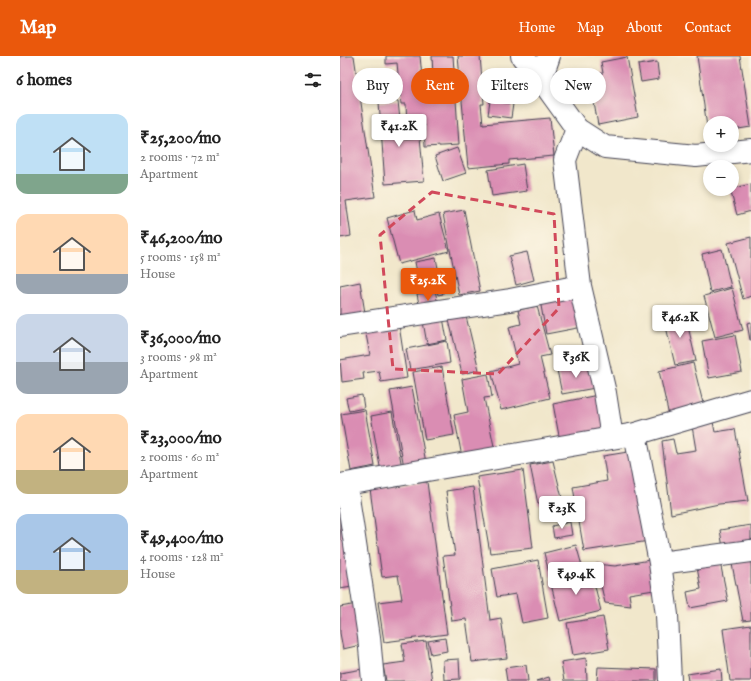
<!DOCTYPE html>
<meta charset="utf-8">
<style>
body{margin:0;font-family:"IM FELL English",serif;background:#f2f2f2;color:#222;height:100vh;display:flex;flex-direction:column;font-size:15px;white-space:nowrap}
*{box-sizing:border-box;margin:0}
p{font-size:13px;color:#767676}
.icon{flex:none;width:22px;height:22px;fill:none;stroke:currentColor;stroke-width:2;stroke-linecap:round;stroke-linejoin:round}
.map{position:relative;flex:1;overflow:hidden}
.panel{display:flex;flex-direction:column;background:#fff;width:340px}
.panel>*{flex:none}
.top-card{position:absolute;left:12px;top:12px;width:339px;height:36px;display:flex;gap:8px}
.fabs{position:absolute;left:363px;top:60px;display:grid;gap:8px}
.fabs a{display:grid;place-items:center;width:36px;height:36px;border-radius:50%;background:#fff;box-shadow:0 2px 6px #0003;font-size:20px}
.price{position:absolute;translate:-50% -34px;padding:0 9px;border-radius:4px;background:#fff;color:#222;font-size:13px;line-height:26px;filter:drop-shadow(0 1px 2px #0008)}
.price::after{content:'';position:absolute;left:50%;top:24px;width:12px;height:9px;margin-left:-6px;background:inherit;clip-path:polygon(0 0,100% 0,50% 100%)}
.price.current{background:#ea580c;color:#fff}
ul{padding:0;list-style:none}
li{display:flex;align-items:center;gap:12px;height:100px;padding:0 16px}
li span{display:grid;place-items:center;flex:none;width:112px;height:80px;border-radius:12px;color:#555}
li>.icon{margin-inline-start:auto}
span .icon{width:48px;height:48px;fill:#fffc;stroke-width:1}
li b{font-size:17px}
h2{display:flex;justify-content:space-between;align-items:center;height:48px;padding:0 16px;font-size:17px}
.tag{padding:0 14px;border-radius:18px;background:#fff;box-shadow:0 2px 6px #0003;font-size:14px;line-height:36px}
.tag.current{background:#ea580c;color:#fff}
header{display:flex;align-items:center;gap:24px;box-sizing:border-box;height:56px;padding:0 20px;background:#ea580c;color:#fff}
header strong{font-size:19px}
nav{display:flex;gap:22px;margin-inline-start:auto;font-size:14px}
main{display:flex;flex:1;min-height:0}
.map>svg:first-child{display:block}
.building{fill:#da8db3}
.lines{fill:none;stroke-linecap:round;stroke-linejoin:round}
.street-casing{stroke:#414051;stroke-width:24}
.secondary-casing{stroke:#414051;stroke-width:24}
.street{stroke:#fff;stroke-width:22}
.secondary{stroke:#fff;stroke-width:22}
.marked{fill:none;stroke:#d1495b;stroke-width:3;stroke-dasharray:8 5;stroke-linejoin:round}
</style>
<header>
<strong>Map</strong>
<nav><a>Home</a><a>Map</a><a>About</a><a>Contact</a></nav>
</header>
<main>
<section class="panel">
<h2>6 homes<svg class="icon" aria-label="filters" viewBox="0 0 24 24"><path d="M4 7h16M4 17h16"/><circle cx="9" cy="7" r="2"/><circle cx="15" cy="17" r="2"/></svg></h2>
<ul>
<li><span style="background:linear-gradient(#bfe0f5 75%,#7fa58c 0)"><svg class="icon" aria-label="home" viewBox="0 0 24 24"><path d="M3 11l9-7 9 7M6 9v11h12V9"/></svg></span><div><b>₹25,200/mo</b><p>2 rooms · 72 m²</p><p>Apartment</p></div></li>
<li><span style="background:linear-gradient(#ffd9b3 75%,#9aa5b1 0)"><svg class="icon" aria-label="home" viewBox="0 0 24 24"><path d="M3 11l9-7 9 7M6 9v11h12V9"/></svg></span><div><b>₹46,200/mo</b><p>5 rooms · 158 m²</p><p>House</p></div></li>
<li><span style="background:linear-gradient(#c9d6e8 60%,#9aa5b1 0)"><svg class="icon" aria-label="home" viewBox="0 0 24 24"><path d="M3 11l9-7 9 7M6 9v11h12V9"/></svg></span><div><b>₹36,000/mo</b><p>3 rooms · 98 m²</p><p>Apartment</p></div></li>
<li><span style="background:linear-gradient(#ffd9b3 70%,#c2b280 0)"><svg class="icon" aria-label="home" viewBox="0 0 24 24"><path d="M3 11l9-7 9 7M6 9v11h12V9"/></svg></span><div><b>₹23,000/mo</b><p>2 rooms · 60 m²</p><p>Apartment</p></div></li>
<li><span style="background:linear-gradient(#a9c7e8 70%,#c2b280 0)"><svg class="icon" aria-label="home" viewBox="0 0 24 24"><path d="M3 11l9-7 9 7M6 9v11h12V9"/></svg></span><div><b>₹49,400/mo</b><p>4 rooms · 128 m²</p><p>House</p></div></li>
</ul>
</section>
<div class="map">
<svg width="411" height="625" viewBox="0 0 411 625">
<rect width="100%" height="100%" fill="#fcf5e5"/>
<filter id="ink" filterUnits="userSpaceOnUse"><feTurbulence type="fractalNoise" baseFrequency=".025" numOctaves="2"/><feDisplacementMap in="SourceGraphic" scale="8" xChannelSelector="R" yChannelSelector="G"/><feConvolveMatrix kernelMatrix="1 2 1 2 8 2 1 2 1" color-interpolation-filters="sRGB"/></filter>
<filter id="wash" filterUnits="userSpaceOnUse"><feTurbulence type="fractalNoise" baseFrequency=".012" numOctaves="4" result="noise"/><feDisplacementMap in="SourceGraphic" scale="16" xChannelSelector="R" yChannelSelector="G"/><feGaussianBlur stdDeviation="0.9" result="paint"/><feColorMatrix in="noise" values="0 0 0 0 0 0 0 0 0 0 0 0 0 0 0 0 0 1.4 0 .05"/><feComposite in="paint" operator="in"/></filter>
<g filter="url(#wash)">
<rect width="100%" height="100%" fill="#f1e7cb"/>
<g id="blocks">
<!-- building -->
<path class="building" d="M0 0H14L35 141 6 145 11 180 0 182Z
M46 0H80L82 21 93 20 92 0H113L119 89 85 91 84 69 67 70 66 48H61L57 7 46 8Z
M118 0H140L144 48H141L143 68 210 62 214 100 169 104V108L128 112Z
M357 0H400L411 71 392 74V67H370V78H368Z
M287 1 298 61 258 69 249 19 263 17 261 6Z
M317 6 319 23 301 26 298 9Z
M58 45 62 83 80 81 84 125 45 128 39 46Z
M150 45 173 48 171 62 148 59Z
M117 92 126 117 103 125 95 100Z
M183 108 187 135 152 140 148 114Z
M411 128V155L397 159 390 133Z
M75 154 77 164 99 158 109 195 59 208 47 162Z
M124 154 140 235 119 239 103 158Z
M411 181V240L403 243 388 187Z
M382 193 391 231 370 236 362 198Z
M187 196 194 224 176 229 169 200Z
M96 202 103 238 98 239 96 229 80 232 75 206Z
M20 226 26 263 0 267V230Z
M241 232 248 270 206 278 200 244Z
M392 232 403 274 375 281 364 240Z
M95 234 99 254 81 258 77 238Z
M197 250 210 299 200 301 210 342 161 354 151 315 178 308 169 271 181 268 178 254Z
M124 252 139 314 122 318 107 256Z
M102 256 107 284 87 288 82 260Z
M345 257 356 305 335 309 324 262Z
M411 266V284H410L407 267Z
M59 269 67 322 41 326 39 315 23 317 24 323 2 326 0 304 30 299 25 273Z
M395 279 402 316 369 322 362 285Z
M107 285 110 307 70 314 66 293Z
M250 307 255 332 222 338 217 314Z
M353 307 364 351 329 360 319 315Z
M102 311 114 379 85 384 73 316Z
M148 318 152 341 144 342 155 395 122 401 114 359 128 356 122 323Z
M72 331 86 407 64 411 50 335Z
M263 338 270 375 220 385 213 348Z
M22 339 24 352 9 355 6 342Z
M25 354 35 410 11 415 1 358Z
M52 356 62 412 41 416 31 360Z
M373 366 375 376 395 373 408 445 379 448 331 458 322 385 333 383 336 397 356 394 352 370Z
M294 395 309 485 244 495 233 431 267 425 263 400Z
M213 405 223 446 198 448 190 409Z
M183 414 193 492 150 497 137 421Z
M87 426 107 578 44 586 38 546 62 543 58 519 42 521 30 433Z
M133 431 150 564 161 562 167 602 132 606 126 563 112 565 103 500 115 499 106 435Z
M0 442 18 530 0 533Z
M230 466 232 479 214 482 212 470Z
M411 469V493L384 497 380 474Z
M236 489 243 513 210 521 204 497Z
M379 501 388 545 350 552 347 536 361 533 356 506Z
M198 504 208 562 182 567 176 538 157 541 152 513Z
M310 504 314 534 289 538 291 550 265 547 256 508 275 510Z
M411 504V564L403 565 392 508Z
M251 514 261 555 220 565 210 524Z
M17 548 25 588 3 593 0 577V551Z
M263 561 269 593 233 599 227 567Z
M411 569V625H390L383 573Z
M105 582 107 595 91 598 88 585Z
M86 585 92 625H46L43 609 65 606 62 588Z
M246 602 247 625H224L221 606Z
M119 603 120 623 104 624 103 604Z
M186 609 188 625H167L165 612Z
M258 611 316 613V625H257Z
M23 613 25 625H0V617Z
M381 613 382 625H348L347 618Z
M209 621 210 625H196Z"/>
</g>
</g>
<g filter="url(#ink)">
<use href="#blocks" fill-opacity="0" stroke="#414051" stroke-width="1"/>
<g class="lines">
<defs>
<path id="street" d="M201 23 209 0
M237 73 225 104 240 230 265 337 272 382
M0 270 170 244 240 230
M295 378 320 507 327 559 330 625
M6 428 29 581 33 625
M0 429 295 378 411 344
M320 507 411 495"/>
<path id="secondary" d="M182 0 201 23 237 73 265 91 356 100 411 94"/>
</defs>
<!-- street casing -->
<use href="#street" class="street-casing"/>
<!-- secondary casing -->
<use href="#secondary" class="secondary-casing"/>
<!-- street -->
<use href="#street" class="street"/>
<!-- secondary -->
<use href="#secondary" class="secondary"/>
</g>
</g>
<!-- marked area -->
<path class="marked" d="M92 136 214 158 219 252 158 318 53 313 40 179Z"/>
</svg>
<div class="fabs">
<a>+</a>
<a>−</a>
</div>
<b class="price" style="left:59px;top:92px">₹41.2K</b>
<b class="price current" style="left:88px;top:246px">₹25.2K</b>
<b class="price" style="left:340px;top:283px">₹46.2K</b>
<b class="price" style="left:236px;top:323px">₹36K</b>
<b class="price" style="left:222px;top:474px">₹23K</b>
<b class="price" style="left:236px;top:540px">₹49.4K</b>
<div class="top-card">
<a class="tag">Buy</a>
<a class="tag current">Rent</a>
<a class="tag">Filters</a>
<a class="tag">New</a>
</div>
</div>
</main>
